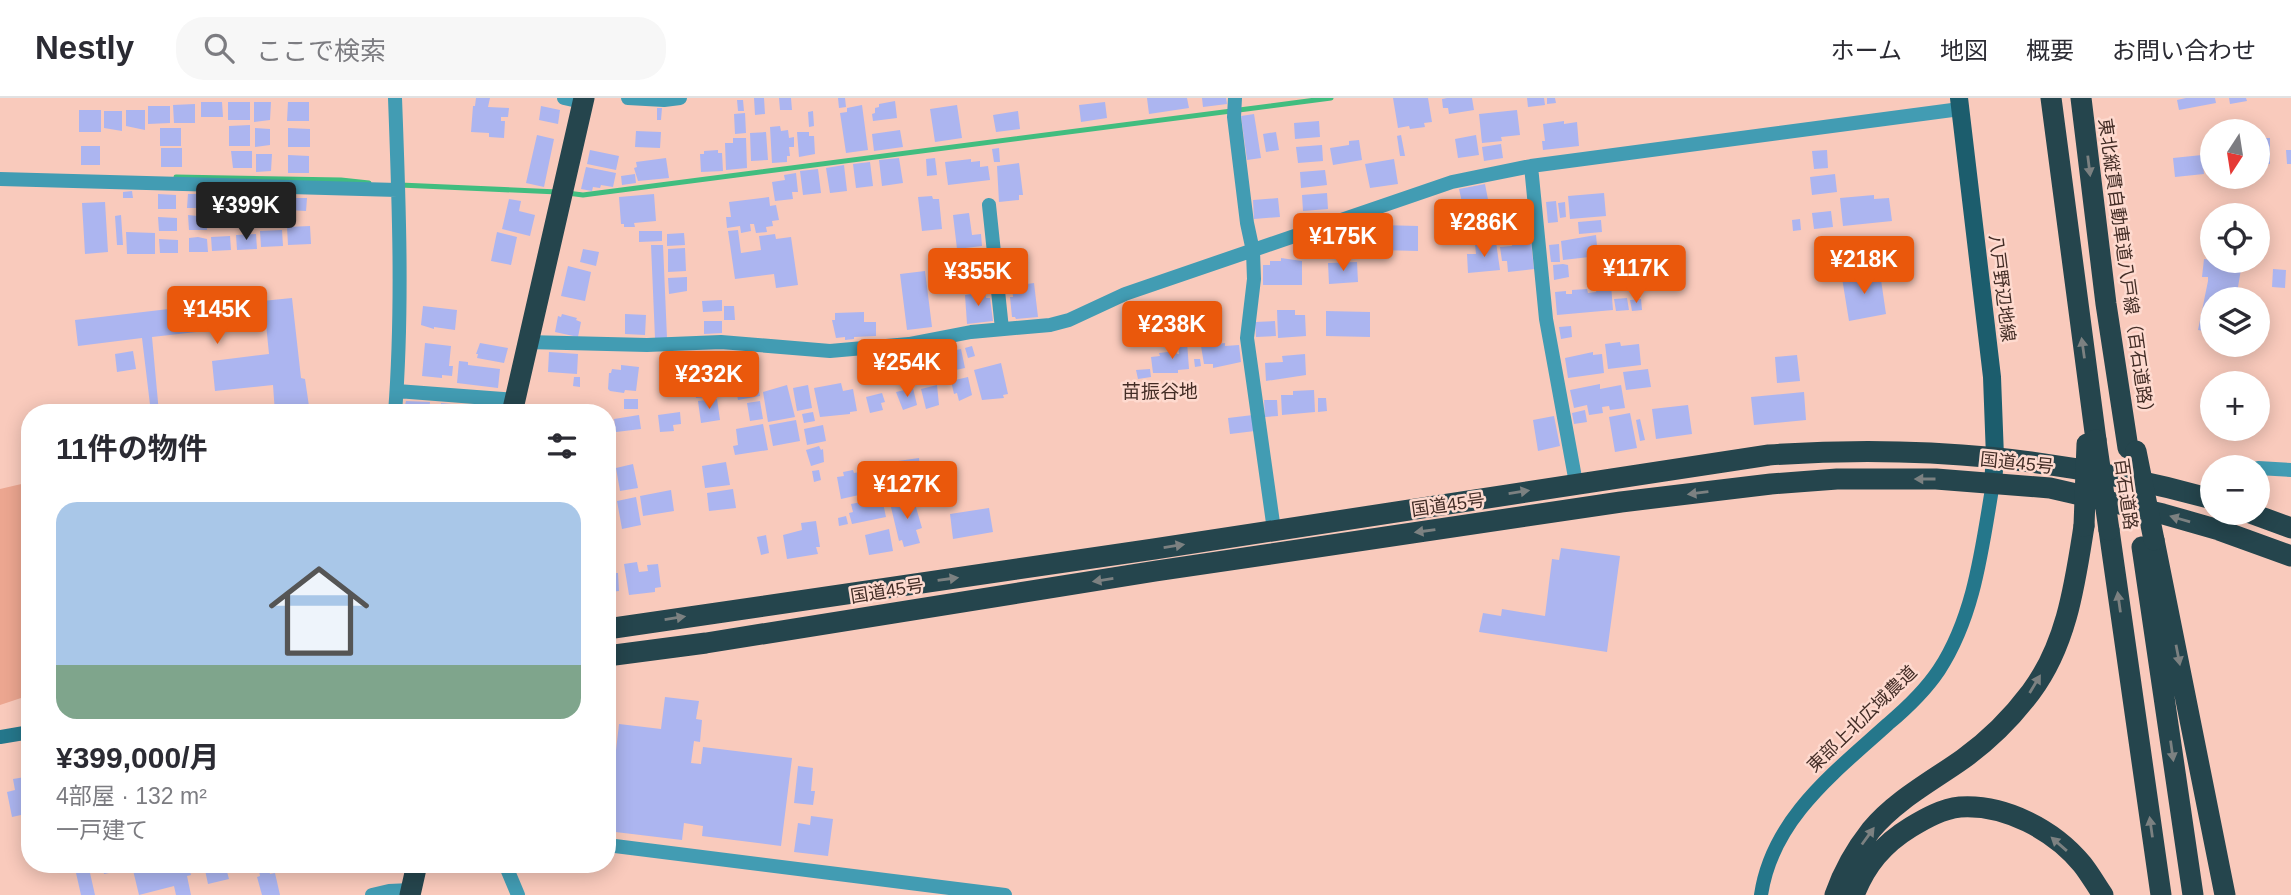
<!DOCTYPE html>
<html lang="ja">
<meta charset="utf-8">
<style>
body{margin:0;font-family:Helvetica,"Noto Sans JP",sans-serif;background:#f7f7f7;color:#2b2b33;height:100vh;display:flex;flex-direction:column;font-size:26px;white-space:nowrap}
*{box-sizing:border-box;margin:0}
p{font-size:23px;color:#7c7c81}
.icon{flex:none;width:38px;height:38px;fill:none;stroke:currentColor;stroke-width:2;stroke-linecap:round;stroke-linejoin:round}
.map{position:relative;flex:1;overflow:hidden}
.drawer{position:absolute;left:21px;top:306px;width:595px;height:469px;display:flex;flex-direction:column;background:#fff;border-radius:28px;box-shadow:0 4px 18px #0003}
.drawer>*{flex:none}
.needle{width:46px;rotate:192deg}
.fabs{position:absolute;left:2200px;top:21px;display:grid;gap:14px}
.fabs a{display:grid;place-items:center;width:70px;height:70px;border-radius:50%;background:#fff;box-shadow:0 4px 18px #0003;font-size:35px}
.price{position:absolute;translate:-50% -60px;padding:0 16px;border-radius:7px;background:#ea580c;color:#fff;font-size:23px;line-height:46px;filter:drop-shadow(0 2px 4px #0008)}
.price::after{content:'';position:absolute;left:50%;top:42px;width:21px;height:16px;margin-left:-10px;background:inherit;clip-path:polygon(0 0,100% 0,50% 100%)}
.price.current{background:#222;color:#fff}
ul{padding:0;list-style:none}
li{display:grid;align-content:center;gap:14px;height:371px;padding:0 35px}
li+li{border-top:2px solid #e1e1e2}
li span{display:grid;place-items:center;height:217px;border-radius:21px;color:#555}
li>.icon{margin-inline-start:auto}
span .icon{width:126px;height:126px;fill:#fffc;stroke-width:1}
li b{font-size:30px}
h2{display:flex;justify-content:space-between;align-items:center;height:84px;padding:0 35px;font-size:30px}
header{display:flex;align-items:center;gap:42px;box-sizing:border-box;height:98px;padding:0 35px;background:#fff;border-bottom:2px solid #e1e1e2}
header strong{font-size:33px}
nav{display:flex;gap:38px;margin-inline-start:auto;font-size:24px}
.search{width:490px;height:63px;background:#f7f7f7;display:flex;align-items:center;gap:18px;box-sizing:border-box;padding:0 24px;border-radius:28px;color:#7c7c81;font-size:26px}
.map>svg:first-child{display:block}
.green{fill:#eca690}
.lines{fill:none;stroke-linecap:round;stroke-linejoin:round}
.stream{stroke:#41bd7f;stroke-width:5}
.building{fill:#acb5f0}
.street{stroke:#429cb3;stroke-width:14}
.secondary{stroke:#25778b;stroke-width:14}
.primary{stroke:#1c5d6d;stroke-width:18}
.highway{stroke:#25454d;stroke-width:21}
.highway-bridge{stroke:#25454d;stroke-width:21}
.oneway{fill:#7c8181}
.labels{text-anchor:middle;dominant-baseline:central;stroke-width:5;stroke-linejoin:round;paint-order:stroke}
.street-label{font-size:18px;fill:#432d26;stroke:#fedacf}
.neighbourhood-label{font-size:19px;fill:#432d26;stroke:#fedacf}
</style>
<header>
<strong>Nestly</strong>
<div class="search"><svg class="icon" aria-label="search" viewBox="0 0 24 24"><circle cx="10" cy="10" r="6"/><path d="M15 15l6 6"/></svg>ここで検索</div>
<nav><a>ホーム</a><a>地図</a><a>概要</a><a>お問い合わせ</a></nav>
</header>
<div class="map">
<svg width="2291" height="797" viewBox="0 0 2291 797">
<rect width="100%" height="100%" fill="#f9cabc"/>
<!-- green -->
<path class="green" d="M30 384V597L0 607V391Z"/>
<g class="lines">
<!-- stream -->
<path class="stream" d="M176 79 341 82 369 85
M400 87 558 94
M567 95 583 97 1331 0"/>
</g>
<!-- building -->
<path class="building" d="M476 0H490L488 9 509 10 508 19H501V23H505L504 40 489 39V35L471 34 473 8H475Z
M754 0H764L765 16 755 17Z
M779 0H791L792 12H780Z
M838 0H845L846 9 839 10Z
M1147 0H1187L1189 10 1149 16Z
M1202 0H1226L1227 6 1203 9Z
M1393 0H1428L1432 24 1424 25 1425 29 1410 31 1409 28 1398 30Z
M1447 0H1472L1474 12 1449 16 1448 10H1443L1442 1Z
M1527 0H1544L1545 7 1528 9Z
M1547 0H1555L1556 5 1547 6Z
M2186 0H2215L2216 5 2179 12 2177 2Z
M2229 0H2246L2247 3 2230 6Z
M737 2H743L744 13H738Z
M895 3 897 20 873 23 872 16 875 15V10L879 9V6Z
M201 4H222L223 19H201Z
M228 4H250V22H228Z
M254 4H271L270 22 254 24Z
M288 4H309V23H287Z
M1105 4 1107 20 1081 24 1079 7Z
M195 6V25H174L173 7Z
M862 7 868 52 846 55 840 15 847 14V10Z
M957 7 962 40 935 44 930 11Z
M148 8H170V25L148 26Z
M541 8 560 12 558 26 539 22Z
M657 10H662L661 22H657Z
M79 12H101V34H79Z
M126 12H145V32L126 28Z
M1517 12 1520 37 1501 39 1502 43 1482 45 1479 16Z
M104 13H122V33L104 30Z
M813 13 814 28 809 29 808 14Z
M1018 13 1020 31 996 34 993 17Z
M745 15 746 35 735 36 734 16Z
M1254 16 1261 60 1247 62 1241 18Z
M1319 23 1320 39 1295 41 1294 25Z
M1564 23V26L1577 24 1579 48 1543 52 1542 43H1545L1543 26Z
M250 27V48H229V28Z
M780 28 781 33 788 32 789 40 794 39V49H789L790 58H787V64L772 65 770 29Z
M160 30H181V48H160Z
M255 30 270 31V47L255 49Z
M288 30 310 31V49H288Z
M900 32 903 49 874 53 872 36Z
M636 33 661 34 660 50 635 49Z
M766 34 768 62 751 63 750 35Z
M797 34H809V38H814L815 56 799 59Z
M1276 34 1279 52 1266 54 1263 36Z
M537 37 554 41 544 89 526 85Z
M1401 37 1405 58H1400L1397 38Z
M1476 37 1479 57 1458 60 1455 41Z
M733 40H746L747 70 726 72 725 45H733Z
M2258 40H2270V66H2258Z
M1359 42 1362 62 1333 67 1330 50 1349 47V43Z
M1501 46 1503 60 1484 63 1482 49Z
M1322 47 1323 63 1298 65 1296 49Z
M81 48H100V67H81Z
M161 50H182V69H161Z
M999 50 1000 64H994L992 51Z
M590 52 619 58 616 72 587 66Z
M718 52V55H722L723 73 701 74 700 56H704V53Z
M1827 52 1828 70 1814 71 1812 53Z
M2286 52H2291V66H2287Z
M231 53H252V70H233Z
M2206 55H2212V75H2207Z
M256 56H272L271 73 256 74Z
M288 57 309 58V75H288Z
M2202 57 2204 76 2175 79 2173 60Z
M666 60 669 80 638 83 634 70 637 69 636 64Z
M899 60 903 85 882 88 879 62Z
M935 60 937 77 927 78 926 61Z
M971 61V64L980 63V69L988 68 990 82 948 87 945 64Z
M1394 61 1398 86 1370 90 1365 66Z
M870 64 873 88 856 90 853 66Z
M1019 65 1023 97H1019V102L999 104 997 68Z
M844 67 847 93 830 95 826 70Z
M586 69 616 75 613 89 601 87 600 90 593 89 592 93 581 91Z
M818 71 821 95 803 97 800 73Z
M1325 72 1327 87 1301 90 1300 74Z
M796 75 798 94H792L793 101 775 103 772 84 785 82 784 77Z
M635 76 636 85 622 87 621 78Z
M1835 76 1837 94 1812 97 1810 79Z
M1485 86 1491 117 1466 122 1459 91Z
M132 93 133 100H123V94Z
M1327 95 1328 111 1303 113 1302 97Z
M1604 95 1606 118 1570 121 1568 98Z
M158 96 176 97V111H158Z
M188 96H206V110H187Z
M654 96 656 123 634 125 635 129H624V126H621L619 99Z
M237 97H252L253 129 233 130 232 111 238 110Z
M1874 97V101L1889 100 1892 123 1843 128 1840 100Z
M932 98 933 101H939L942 131 922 133 918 99Z
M769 99 770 108 776 107 779 122 772 123 773 128 766 129 767 134 756 135 754 126H750L751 133 741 135 740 128 727 130 726 119H731L729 104Z
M289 100H307L306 113 288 112Z
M1278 100 1280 119 1254 121 1253 102Z
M509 101 521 103 519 113 535 117 530 138 502 131Z
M1556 103 1558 124 1548 125 1546 104Z
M105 104 108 154 85 156 82 105Z
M1565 104 1566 119 1560 120 1558 105Z
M1831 113 1833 129 1814 131 1812 115Z
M969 115 972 137 981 136 982 148 957 151 953 117Z
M121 117 123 147H117L115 118Z
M188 117 207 119V132H189Z
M158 119 177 120V133H159Z
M1800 121 1801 132 1793 133 1792 122Z
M1601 122 1602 134 1579 136 1578 124Z
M1380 127 1418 128V153L1380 152Z
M310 128 311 146 288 147 287 129Z
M282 132 283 148 261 149 260 133Z
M738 132 741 155 761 152 759 138 775 136 776 141 791 139 798 187 776 190 774 176 735 181 728 133Z
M639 133H662V143L639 144Z
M126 134 155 135V156H127Z
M497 134 517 139 511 167 491 163Z
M684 135 685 147 667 148V136Z
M1530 135 1534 171 1508 174 1507 163H1502L1500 149 1512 148 1511 137Z
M256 136 257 151 237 152 236 137Z
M1596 137 1598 158 1563 162 1561 143Z
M230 138 231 152 212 153 211 139Z
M198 139 207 141 208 154H189V140Z
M159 141 178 142V155H160Z
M1496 144 1500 172 1468 175 1467 156H1476L1475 146Z
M1559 146 1560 164H1551L1549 147Z
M651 147H663L667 240H655Z
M685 150 686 173 668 174V151Z
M583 151 599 154 596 168 580 164Z
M983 153 984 166 960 168 958 156Z
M1281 160 1302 163V187H1263V167H1270V163H1281Z
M2204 161 2242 165 2236 201H2212V234L2198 232 2208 183V179H2202Z
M1357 164 1358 184 1329 186 1328 165Z
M1563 166 1568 167 1569 179 1554 182 1553 167Z
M568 168 591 174 585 203 561 198Z
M1017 168 1018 179 1008 180 1007 170Z
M985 169 987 180 963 183 962 171Z
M2273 171 2286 172 2285 190 2272 189Z
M925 173 932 229 907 232 900 176Z
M1880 175 1886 216 1849 223 1842 180Z
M687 179V193L669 196 668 180Z
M1034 185 1038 219 1016 221 1015 219H1012L1010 199H1013L1012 188Z
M1611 187 1613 212 1557 217 1555 194 1566 193V196H1572V192L1587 191 1588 195 1596 194V188Z
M985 194 986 200H990L993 223 967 226 965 197Z
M292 200 301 280 305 281 310 315H275L273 287 215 293 212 263 269 256 266 226 152 239 159 315H151L142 240 78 248 75 222 254 201 257 221 264 220 262 203Z
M1627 200 1629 212 1616 213 1614 201Z
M1641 201 1642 212 1632 213 1630 202Z
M722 202V213L703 214 702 203Z
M423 208 457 212 455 232 434 229V231L421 227Z
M724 208H734L735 222H724Z
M1277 212H1295V217H1305L1306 238 1278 240Z
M1326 213 1370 214V239L1326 238Z
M864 214V224H876V238L854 239V241L845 242V239L836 240 832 222H835V215Z
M562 216 577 220 576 222 581 224 578 239 555 234 558 218 561 219Z
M625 216 646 217 645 237 625 236Z
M704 223H722V235L704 236Z
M1275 223 1276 238 1256 239 1255 224Z
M1571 228 1572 239 1561 241 1559 229Z
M1187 244 1189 271 1178 272V275H1153L1151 259 1160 258 1159 255 1176 253 1177 256H1179L1178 245Z
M1620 244 1621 248 1639 246 1641 267 1608 271 1605 246Z
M425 245 451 248 449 268H453L452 278 442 277V280L422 278Z
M480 245 508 250 504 265 477 260 478 256H476Z
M1225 245V248L1239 247 1241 264 1213 270V266H1204L1201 248Z
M972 248 975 258 968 260 965 250Z
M961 251 965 270 951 273 943 255Z
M133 253 136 271 117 274 115 256Z
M549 254 578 256 577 276 548 274Z
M1593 254V257L1602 256 1604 275 1568 280 1565 260Z
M1305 256 1306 277 1266 283 1265 265 1283 264 1282 258Z
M1797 257 1800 283 1777 285 1775 259Z
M754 259 757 278 741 281 738 262Z
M905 259 909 278 895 281 888 263Z
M930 259 934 275 931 276 932 279 919 282 914 263Z
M713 261 714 276 695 277 694 262Z
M1194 261H1200L1201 268 1195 269Z
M459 263 468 264V267L500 271 498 290 457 285Z
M874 263 877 282 862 286 857 268Z
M722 265H728V297H722Z
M1001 265 1008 296 1003 297 1004 300 982 302 974 272Z
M621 267 639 269 636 293 625 292 624 295 610 293 608 291 609 275H611L612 271 621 272Z
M1150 271 1151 279 1138 281 1136 272Z
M1648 271 1651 289 1626 292 1623 274Z
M574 279H580V289L573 288Z
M968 279 972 297 959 303 957 295 954 296 951 283Z
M715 281 717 298 696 300 695 283Z
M757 282 760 298 738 302 735 286Z
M841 285 843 293 853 291 857 313 850 314V316L820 319 814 290Z
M1600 286V291L1621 287 1625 310 1610 312 1609 308 1602 309 1603 315 1589 317 1587 307 1574 310 1570 292Z
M787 287 795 319 768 324 763 294Z
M808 287 812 310 797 313 793 290Z
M937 287 939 307 926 311 921 291Z
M913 290 917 307 903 312 896 294Z
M1314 292 1315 314 1282 317 1281 297H1293V293Z
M1804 294 1806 322 1754 327 1751 299Z
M882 295 885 304 881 305 883 312 870 315 866 299Z
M1318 300H1326L1327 313 1318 314Z
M624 301H638V311H624Z
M717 301 720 322 701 325 698 303Z
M1264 302H1277L1278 318 1265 319Z
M406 303 430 304 429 315H403Z
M760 303 763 321 750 323 747 305Z
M441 305 463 307 462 315H440Z
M262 307 263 315H207V313Z
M1688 307 1692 336 1656 341 1652 311Z
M1585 312 1587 324 1574 326 1572 315Z
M680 314 681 326 673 327 674 333 660 334 658 317Z
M813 314 815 323 804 325 802 316Z
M1630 315 1637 350 1615 354 1609 319Z
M639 317 641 331 616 334 614 321Z
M1253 317 1255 333 1230 336 1228 320Z
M1554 318 1560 348 1538 353 1533 322Z
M1640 321 1645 342 1640 343 1636 322Z
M796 322 800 343 773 348 769 327Z
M611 325 613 336H607V326Z
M763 326 768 352 735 357 733 348 738 347 736 331Z
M823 327 826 343 807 347 804 331Z
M819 348 821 352 823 351 824 364 811 368 806 352Z
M919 360 920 370 899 372 898 363Z
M726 364 730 387 705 390 702 368Z
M870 364 877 393 841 401 837 379 844 378 843 374 853 372 854 375 860 374 858 366Z
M633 366 638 390 620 393 616 370Z
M819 372 821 382 814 384 812 373Z
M607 375 612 393 607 394Z
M910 386 911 394 900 396 899 388Z
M733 391 736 410 709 413 707 395Z
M671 392 674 413 643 418 640 398Z
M636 399 641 427 622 431 617 403Z
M913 399 922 430 916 432 920 445 904 449 902 442 899 443 890 405Z
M882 400 886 419 852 426 849 415 853 414 851 406Z
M989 410 993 434 953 441 950 416Z
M846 418 848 426 839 428 838 420Z
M816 423 820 449H816L818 456 787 461 783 437 802 432 801 425Z
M889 431 893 453 869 457 865 437Z
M766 437 769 455 761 457 757 439Z
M1561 450 1620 458 1607 554 1479 534 1483 515 1501 518 1502 511 1545 518 1552 461 1559 462Z
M637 464 639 474 648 473 647 467 658 466 661 489 655 490V494L629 497 624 466Z
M607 475H618L619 493 609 494Z
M665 599 699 603 696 621 702 622 700 644 694 643 691 665 701 666 703 649 792 660 781 748 702 738 703 728 684 725 682 742 607 733 619 626 661 631Z
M607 626 615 627 613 645H607Z
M607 648 613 649 609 684H607Z
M798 668 813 670 811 693H815L813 707 794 705Z
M25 679 30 715 12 719 7 694 15 692 13 681Z
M811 718 833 721 828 758 794 754 798 725 810 727Z
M74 766H88L95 797H81Z
M102 766H112L114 774 104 776Z
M136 766H188L191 777 187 778 191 797H176L174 788 139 797 132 768Z
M190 766H234V767L226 770 229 781 208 786 205 772 192 775Z
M362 766H390L388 775Z
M269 771 270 776 275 775 280 797H262L257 779 260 778 259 773Z"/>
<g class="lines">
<!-- street -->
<path class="street" d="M564 0 582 4
M628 0 664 2 680 0
M1235 0 1234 19 1247 125 1253 153 1254 181 1247 240 1274 432
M1531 68 1546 221 1576 385
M0 81 397 92
M989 107 1002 231
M527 244 647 247 721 244 830 253 909 246 971 234 1050 227 1069 222 1125 196 1452 84 1531 68 1960 11
M397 293 515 302
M395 315C403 211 399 105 395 0
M2239 369H2247
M2258 370 2291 372
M607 747 1005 797
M505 766 518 797
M372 797 389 793 411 792"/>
<!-- secondary -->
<path class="secondary" d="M0 639 30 634
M1761 797C1772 721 1835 674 1888 626 1907 610 1925 593 1939 572 1975 517 1982 449 1993 385"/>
<!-- primary -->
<path class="primary" d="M1959 0 1992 279 1995 359 1993 385"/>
<!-- highway -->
<path class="highway" d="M2051 0 2096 342
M2081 0 2106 206 2128 350
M512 315 584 0
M2250 415 2291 430
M2109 432 2161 797
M2154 442 2225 797
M2142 449 2193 797
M607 531 1154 451 1769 357C1923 346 2063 360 2212 401
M607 558 706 545 1156 473 1621 404 1771 386 1837 381H1936L2050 390 2163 416 2219 432 2291 458
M410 797 417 766
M1835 797C1843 774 1856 751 1871 732 1896 702 1932 683 1963 661 1988 643 2013 618 2031 594 2067 546 2075 485 2084 428
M1854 797C1866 767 1883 746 1911 729 1926 720 1942 711 1960 709 2005 706 2054 732 2082 766 2090 776 2096 787 2103 797"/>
<!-- highway-bridge -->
<path class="highway-bridge" d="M2096 342 2109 432
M2136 353 2154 442
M2084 428 2087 346"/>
</g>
<!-- one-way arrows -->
<defs><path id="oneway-solid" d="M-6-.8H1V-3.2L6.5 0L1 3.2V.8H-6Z" transform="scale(1.75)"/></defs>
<g class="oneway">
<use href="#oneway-solid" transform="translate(2089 68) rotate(83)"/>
<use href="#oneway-solid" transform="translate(2083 250) rotate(-98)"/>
<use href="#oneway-solid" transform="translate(1925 381) rotate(-180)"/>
<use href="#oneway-solid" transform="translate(1519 394) rotate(-9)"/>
<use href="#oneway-solid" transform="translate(1698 395) rotate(173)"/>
<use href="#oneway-solid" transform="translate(2180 421) rotate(-164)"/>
<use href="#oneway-solid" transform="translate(1425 433) rotate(172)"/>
<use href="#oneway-solid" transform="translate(1174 448) rotate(-9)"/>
<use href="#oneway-solid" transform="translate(948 481) rotate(-8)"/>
<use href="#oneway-solid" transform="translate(1103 482) rotate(171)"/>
<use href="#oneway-solid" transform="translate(2119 504) rotate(-98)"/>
<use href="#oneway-solid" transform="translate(675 520) rotate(-9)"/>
<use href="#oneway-solid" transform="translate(2178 557) rotate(79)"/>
<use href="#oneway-solid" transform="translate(2035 586) rotate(-59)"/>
<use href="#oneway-solid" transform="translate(2172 653) rotate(82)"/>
<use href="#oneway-solid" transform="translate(2151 729) rotate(-98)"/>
<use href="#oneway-solid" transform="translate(1868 738) rotate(-54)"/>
<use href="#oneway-solid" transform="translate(2059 746) rotate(-139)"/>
</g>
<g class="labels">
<!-- street labels -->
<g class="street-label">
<text transform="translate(2126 172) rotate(82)">東北縦貫自動車道八戸線（百石道路）</text>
<text transform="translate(2002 190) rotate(83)">八戸野辺地線</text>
<text transform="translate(2017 365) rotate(6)">国道45号</text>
<text transform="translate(2126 396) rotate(82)">百石道路</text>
<text transform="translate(1448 407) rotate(-8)">国道45号</text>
<text transform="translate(887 493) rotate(-9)">国道45号</text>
<text transform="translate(1862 621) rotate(-44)">東部上北広域農道</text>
</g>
<!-- neighbourhood labels -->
<g class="neighbourhood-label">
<text x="1160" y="293">苗振谷地</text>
</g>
</g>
</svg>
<div class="fabs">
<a><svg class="needle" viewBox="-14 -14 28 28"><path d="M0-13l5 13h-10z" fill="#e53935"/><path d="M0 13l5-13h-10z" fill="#7c7c81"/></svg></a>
<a><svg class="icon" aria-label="locate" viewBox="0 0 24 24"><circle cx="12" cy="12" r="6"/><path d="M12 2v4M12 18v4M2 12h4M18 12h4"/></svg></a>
<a><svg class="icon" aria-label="layers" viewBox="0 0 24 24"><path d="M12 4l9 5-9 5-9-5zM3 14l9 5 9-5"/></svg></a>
<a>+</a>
<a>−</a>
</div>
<b class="price current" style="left:246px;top:144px">¥399K</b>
<b class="price" style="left:1484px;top:161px">¥286K</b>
<b class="price" style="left:1343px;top:175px">¥175K</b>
<b class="price" style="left:1864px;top:198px">¥218K</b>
<b class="price" style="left:1636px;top:207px">¥117K</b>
<b class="price" style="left:978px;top:210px">¥355K</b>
<b class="price" style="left:217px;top:248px">¥145K</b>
<b class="price" style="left:1172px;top:263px">¥238K</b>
<b class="price" style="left:907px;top:301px">¥254K</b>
<b class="price" style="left:709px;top:313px">¥232K</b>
<b class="price" style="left:907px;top:423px">¥127K</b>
<section class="drawer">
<h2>11件の物件<svg class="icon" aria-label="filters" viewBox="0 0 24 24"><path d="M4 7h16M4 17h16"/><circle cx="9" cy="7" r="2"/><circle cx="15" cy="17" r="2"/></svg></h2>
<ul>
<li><span style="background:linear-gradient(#a9c7e8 75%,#7fa58c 0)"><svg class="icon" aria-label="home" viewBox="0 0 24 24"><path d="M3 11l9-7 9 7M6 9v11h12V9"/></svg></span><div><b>¥399,000/月</b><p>4部屋 · 132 m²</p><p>一戸建て</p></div></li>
</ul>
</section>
</div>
